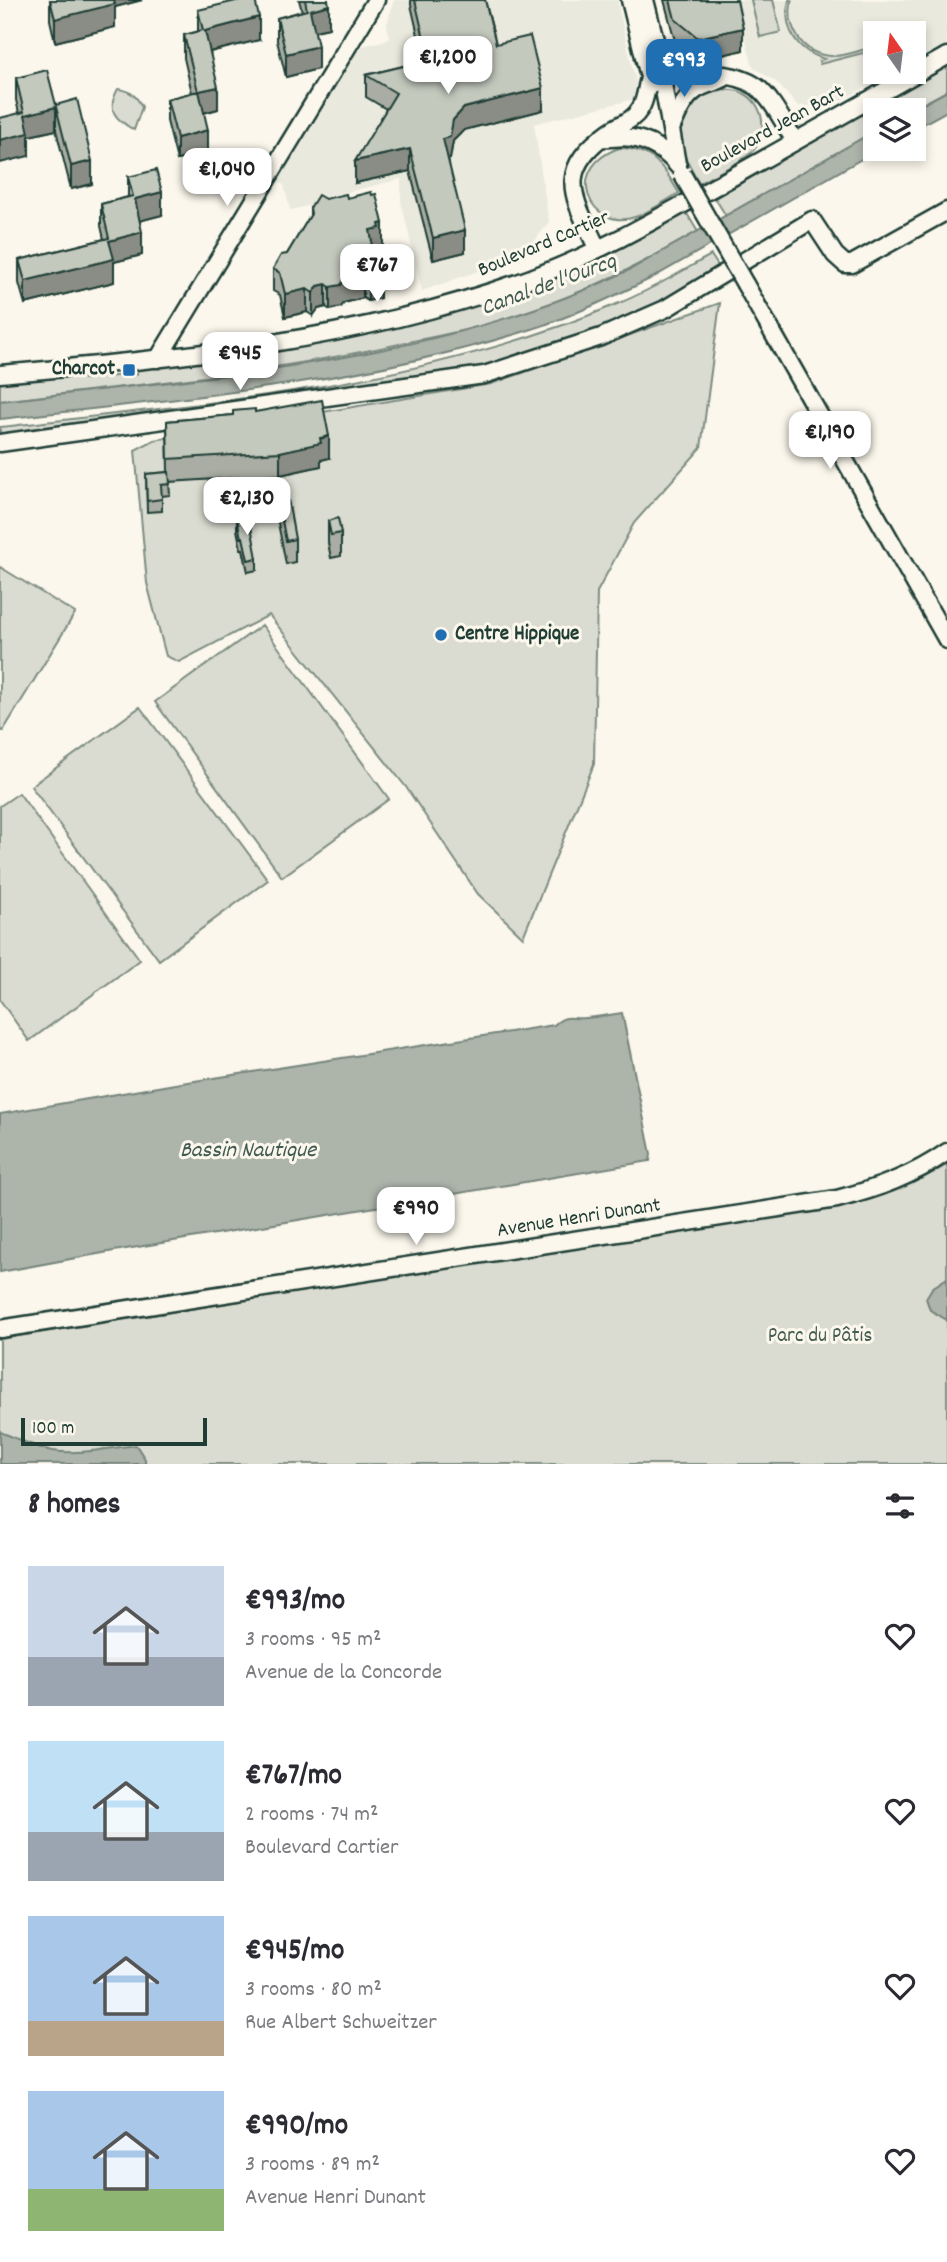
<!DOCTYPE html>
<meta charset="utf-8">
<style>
body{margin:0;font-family:Dekko,sans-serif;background:#f2f2f3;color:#2b2b33;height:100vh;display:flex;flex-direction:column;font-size:26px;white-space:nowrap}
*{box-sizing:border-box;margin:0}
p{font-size:23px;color:#7c7c81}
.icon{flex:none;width:38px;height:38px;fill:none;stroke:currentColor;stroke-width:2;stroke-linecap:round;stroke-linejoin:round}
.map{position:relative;height:1464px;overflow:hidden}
.details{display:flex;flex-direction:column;background:#fff;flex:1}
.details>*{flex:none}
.needle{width:46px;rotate:346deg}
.controls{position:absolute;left:863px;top:21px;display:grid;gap:14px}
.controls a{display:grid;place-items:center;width:63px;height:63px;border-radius:0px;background:#fff;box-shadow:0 4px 10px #0003;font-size:35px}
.scale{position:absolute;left:21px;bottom:18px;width:186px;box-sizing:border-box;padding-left:7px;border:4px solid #1f3d34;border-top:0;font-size:19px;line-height:24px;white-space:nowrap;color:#1f3d34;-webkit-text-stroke:5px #fbf7ec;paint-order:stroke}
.price{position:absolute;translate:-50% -60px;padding:0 16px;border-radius:14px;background:#fff;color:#222;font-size:23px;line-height:46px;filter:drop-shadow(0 2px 4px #0008)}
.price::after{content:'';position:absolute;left:50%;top:42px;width:21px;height:16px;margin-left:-10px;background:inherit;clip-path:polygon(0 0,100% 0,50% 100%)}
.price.on{background:#1f6fb2;color:#fff}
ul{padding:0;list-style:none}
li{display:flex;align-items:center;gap:21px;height:175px;padding:0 28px}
li span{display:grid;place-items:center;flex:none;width:196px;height:140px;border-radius:0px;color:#555}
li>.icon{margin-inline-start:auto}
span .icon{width:84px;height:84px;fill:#fffc;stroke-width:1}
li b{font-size:30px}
h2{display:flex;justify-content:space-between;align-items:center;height:84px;padding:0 28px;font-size:30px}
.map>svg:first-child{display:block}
.built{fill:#eae9de}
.green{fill:#dbdcd1;stroke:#7d8c82;stroke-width:2}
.water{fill:#adb4aa;stroke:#74847b;stroke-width:2}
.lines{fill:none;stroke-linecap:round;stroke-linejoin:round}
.minor-casing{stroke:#1f3d34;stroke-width:21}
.minor{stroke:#fbf7ec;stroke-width:16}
.minor-bridge-casing{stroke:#1f3d34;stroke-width:21;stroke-linecap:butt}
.minor-bridge{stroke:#fbf7ec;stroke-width:16}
.wall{fill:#a9ada3;stroke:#1f3d34;stroke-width:2}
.shaded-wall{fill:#898d85;stroke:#1f3d34;stroke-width:2}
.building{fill:#c4c9be;stroke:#1f3d34;stroke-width:2}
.poi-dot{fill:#1f6fb2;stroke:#fbf7ec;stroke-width:2.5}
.labels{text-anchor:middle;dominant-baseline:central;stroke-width:6;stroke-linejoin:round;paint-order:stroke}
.street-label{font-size:21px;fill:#1f3d34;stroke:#fbf7ec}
.poi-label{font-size:21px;font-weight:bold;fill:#1f3d34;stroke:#fbf7ec;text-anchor:end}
.park-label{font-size:21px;fill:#455d53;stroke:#fbf7ec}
.water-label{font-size:23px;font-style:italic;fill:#425b52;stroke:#fbf7ec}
</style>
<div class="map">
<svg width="947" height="1464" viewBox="0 0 947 1464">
<rect width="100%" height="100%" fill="#fbf7ec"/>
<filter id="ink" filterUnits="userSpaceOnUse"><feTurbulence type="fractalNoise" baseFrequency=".0143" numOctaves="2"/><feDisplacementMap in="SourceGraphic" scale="14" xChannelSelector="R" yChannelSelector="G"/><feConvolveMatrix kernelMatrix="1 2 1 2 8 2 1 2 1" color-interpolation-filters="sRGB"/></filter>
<g filter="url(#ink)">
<!-- built -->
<path class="built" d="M394 0H617L636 83 634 99 534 124 549 222 524 255 422 291 401 201V179L324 198 325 202 290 210 284 185 277 181 359 47 390 39 387 24Z
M735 0H947V44L914 62V33H875V72H895L830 106H798L776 82 753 67Z"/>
<!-- green -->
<path class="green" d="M751 0H773L781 32 760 37Z
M789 0H792C785 26 802 55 831 56 845 57 861 50 875 46V50L820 64 819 61 824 59C797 51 782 28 789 0Z
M947 65V91L912 110H875V131L726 216 715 198Z
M118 89C131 91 136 95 142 107L134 130C115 119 106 110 118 89Z
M721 89C728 90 736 89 743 93 765 103 769 136 751 153 737 165 715 174 699 183L682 151 680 141 679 120 693 98Z
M619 148C653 149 663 166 679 193 665 201 650 212 635 217 591 232 561 169 619 148Z
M686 212 698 232C644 263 590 290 531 311 493 325 453 333 413 341 277 372 138 385 0 401V381L83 373 84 379 137 374V369L277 351 366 333 645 233Z
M711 255 722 272 657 309 566 346 471 372 0 437V427C209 403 421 387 617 304 650 291 680 272 711 255Z
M720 303 701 448 634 523 597 592 594 764 523 937 478 894 406 787 269 615 179 662 166 656 147 583 135 450 154 440 491 384Z
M0 567 75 613 3 731 0 730Z
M262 625 389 799 282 877 155 702Z
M140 707 268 880 159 960 31 786Z
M19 793 140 960 29 1041 0 1000V806Z
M947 1165V1464H0V1339L801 1212C856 1208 899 1193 947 1165Z"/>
<!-- water -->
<path class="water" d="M947 91V111L914 129V110H912Z
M875 131V149H879L652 278C612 297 571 317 529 330 358 384 178 399 0 419V401C207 377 442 362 631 269Z
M622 1013 651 1154 650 1161 114 1251 0 1272V1114L175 1084 554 1025C567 1013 572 1020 586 1018 598 1017 610 1015 622 1013Z
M947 1278V1320L930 1310 926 1298 932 1288Z
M0 1432C17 1438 35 1448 53 1451 80 1455 108 1448 136 1445L145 1459V1464H0Z"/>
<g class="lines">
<defs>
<path id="minor" d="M630 0 651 85
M645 0 656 44 677 164
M656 44C664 54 671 65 683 71 694 77 704 73 715 74 729 75 746 79 757 87 773 100 784 124 795 141
M671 129C677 115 683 99 696 90 705 84 715 83 724 78
M603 138C612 139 621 136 631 138 649 140 667 152 678 166
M597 248C573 196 554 171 610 131 621 123 632 122 640 109 646 100 646 88 649 78
M745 284 947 640
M158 359 376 0
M0 374C180 358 360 341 531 278 601 252 669 212 734 176 805 136 876 96 947 56
M0 443 484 375 601 337 665 309 812 220 835 255 845 264H852L947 211
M0 1329 837 1199C876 1189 913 1176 947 1152"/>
</defs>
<!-- minor casing -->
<use href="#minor" class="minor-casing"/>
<!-- minor -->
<use href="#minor" class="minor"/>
<defs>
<path id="minor-bridge" d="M682 174 745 284"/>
</defs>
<!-- minor-bridge casing -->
<use href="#minor-bridge" class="minor-bridge-casing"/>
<!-- minor-bridge -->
<use href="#minor-bridge" class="minor-bridge"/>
</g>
<!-- wall -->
<path class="wall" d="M50 0H142L115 7V27L55 42 50 20Z
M299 0H328L329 28 315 31 318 69 286 77 277 41V18L302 11Z
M411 0H485L496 44 543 110 464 130 453 141 450 159H448L465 252 433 260 410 171 355 183 386 109 366 97V75L424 61 411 5Z
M664 0H737L743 50 698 61 675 41Z
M198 10 259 40 210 52 218 109 204 113 208 153 177 160 167 121V99L192 93 184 58V35L198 32Z
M16 78 56 105 92 184 71 189 56 130 29 136V156L16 100Z
M128 177 162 215 139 221 142 255 114 262V282L25 304 19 283V260L104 239 101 226V204L128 197Z
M347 198 383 246H380V250L373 252 380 298 368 301 363 298 344 303 341 307 330 310 326 307 318 309 313 316 307 312 285 317 280 295 273 291V269L287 254 310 216V208L325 199Z
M255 412 329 458 321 460V466L280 475 169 482 170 495 162 496V511L147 512 146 474 168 472 167 421 233 415Z
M277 496 295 539V562L286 564 277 518Z
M237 519 257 558V570L248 572 243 549H241L237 530Z
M328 521 341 533V556L331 558 328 543Z"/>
<!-- shaded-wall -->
<path class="shaded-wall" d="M111 0H142L115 7V27L55 42V19Z
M329 5V28L310 32V10Z
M259 17V40L205 53V31Z
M743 28V50L698 61V38Z
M318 46V69L286 77V54Z
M218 87V109L199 114V91Z
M543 88V110L464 130 453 141 450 159 443 161V139L453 120 464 108Z
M56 107V130L29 136V156L0 163V140L25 115Z
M208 130V153L177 160V138Z
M410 149V171L355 183V161Z
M92 161V184L71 189V166Z
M162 192V215L135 222V199Z
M383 223V246H380V250L372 252 369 272 370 230 379 224Z
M465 230V252L433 260V238Z
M142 232V255L114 262V282L25 304V281L109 241Z
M380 275V298L368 301V278Z
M363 276V298L344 303 341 307 330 310V287L344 280Z
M326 284V307L318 309 313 316V293L318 286Z
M307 289V312L285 317V294Z
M329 436V458L321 460V466L280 475V452Z"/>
<!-- building -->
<path class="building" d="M50 0H114L115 4 55 19Z
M240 0H255L259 17 205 31 218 87 199 91 208 130 177 138 167 99 198 91 184 35 203 30 198 10Z
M305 0H328L329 5 310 10 318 46 286 54 277 18 307 10Z
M415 0H485L496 44 530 36 543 88 464 108 453 120 450 137 443 139 465 230 433 238 410 149 355 161 396 93 366 75 429 60Z
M670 0H737L743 28 698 38 675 19Z
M47 70 56 105 77 99 92 161 71 166 56 107 25 115 29 133 0 140V118L24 112 16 78Z
M156 170 162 192 135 199 142 232 109 241 114 259 25 281 19 260 109 238 101 204 133 196 128 177Z
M371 192 372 195 376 194 383 223 379 224 380 228 370 230 372 242 369 249 375 253 380 275 368 278 363 276 344 280 341 285 330 287 326 284 318 286 313 293 307 289 285 294 280 273 273 269 281 255 287 254 311 214 310 208 318 195 325 199 346 194 347 198Z
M322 400 329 436 320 438 321 443 280 452 168 459 167 421 233 415V411L255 409V412Z
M169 472 170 484 161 485 162 499 147 501 146 474Z
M287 494 295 539 286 541 277 496Z
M249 516 257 558 248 560 243 537 241 538 237 519Z
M338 518 341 533 331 535 328 521Z"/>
</g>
<!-- markers -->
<g class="poi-dot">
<rect x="122" y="363" width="14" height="14" rx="3.5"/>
<circle cx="441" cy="635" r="7"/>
</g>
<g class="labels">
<!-- street labels -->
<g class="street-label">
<text transform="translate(773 130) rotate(-29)">Boulevard Jean Bart</text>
<text transform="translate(544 245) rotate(-23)">Boulevard Cartier</text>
<text transform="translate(579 1219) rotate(-9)">Avenue Henri Dunant</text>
</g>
<!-- poi labels -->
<g class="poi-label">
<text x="115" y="370">Charcot</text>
<text x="455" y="635" text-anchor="start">Centre Hippique</text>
</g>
<!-- park labels -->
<g class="park-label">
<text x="820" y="1337">Parc du Pâtis</text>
</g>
<!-- water labels -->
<g class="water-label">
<text transform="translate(549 286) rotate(-20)">Canal de l'Ourcq</text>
<text x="248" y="1151">Bassin Nautique</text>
</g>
</g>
</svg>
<div class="controls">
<a><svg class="needle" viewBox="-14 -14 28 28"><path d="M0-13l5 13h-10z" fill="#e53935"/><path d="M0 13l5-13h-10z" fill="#7c7c81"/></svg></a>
<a><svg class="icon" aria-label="layers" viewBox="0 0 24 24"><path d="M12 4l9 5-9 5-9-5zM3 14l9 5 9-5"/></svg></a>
</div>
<div class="scale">100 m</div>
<b class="price" style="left:448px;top:96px">€1,200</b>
<b class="price on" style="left:684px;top:99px">€993</b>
<b class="price" style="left:227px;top:208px">€1,040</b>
<b class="price" style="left:377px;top:304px">€767</b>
<b class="price" style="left:240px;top:392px">€945</b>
<b class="price" style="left:830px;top:471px">€1,190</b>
<b class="price" style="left:247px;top:537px">€2,130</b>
<b class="price" style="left:416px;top:1247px">€990</b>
</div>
<section class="details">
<h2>8 homes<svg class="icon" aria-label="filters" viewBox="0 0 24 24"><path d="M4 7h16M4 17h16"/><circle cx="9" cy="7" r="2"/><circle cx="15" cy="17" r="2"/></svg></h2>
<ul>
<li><span style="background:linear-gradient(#c9d6e8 65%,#9aa5b1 0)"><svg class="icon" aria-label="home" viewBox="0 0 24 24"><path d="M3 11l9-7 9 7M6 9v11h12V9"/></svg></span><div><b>€993/mo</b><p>3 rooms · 95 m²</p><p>Avenue de la Concorde</p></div><svg class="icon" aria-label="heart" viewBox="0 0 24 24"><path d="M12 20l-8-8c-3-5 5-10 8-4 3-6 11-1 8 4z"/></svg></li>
<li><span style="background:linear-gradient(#bfe0f5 65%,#9aa5b1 0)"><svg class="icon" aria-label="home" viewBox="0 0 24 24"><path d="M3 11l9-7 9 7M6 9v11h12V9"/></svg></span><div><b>€767/mo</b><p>2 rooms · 74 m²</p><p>Boulevard Cartier</p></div><svg class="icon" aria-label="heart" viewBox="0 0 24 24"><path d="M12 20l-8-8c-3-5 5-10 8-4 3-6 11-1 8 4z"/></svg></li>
<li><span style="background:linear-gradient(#a9c7e8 75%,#b9a48a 0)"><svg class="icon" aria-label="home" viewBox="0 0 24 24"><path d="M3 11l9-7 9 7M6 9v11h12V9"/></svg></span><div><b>€945/mo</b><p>3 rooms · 80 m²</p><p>Rue Albert Schweitzer</p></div><svg class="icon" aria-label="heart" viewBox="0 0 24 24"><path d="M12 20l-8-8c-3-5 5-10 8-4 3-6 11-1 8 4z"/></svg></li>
<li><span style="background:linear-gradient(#a9c7e8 70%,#8fb573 0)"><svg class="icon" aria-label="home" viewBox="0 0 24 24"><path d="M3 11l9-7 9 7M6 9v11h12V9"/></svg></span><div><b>€990/mo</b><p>3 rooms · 89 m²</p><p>Avenue Henri Dunant</p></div><svg class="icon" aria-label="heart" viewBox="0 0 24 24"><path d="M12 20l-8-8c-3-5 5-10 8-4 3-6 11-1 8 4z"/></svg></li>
</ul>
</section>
